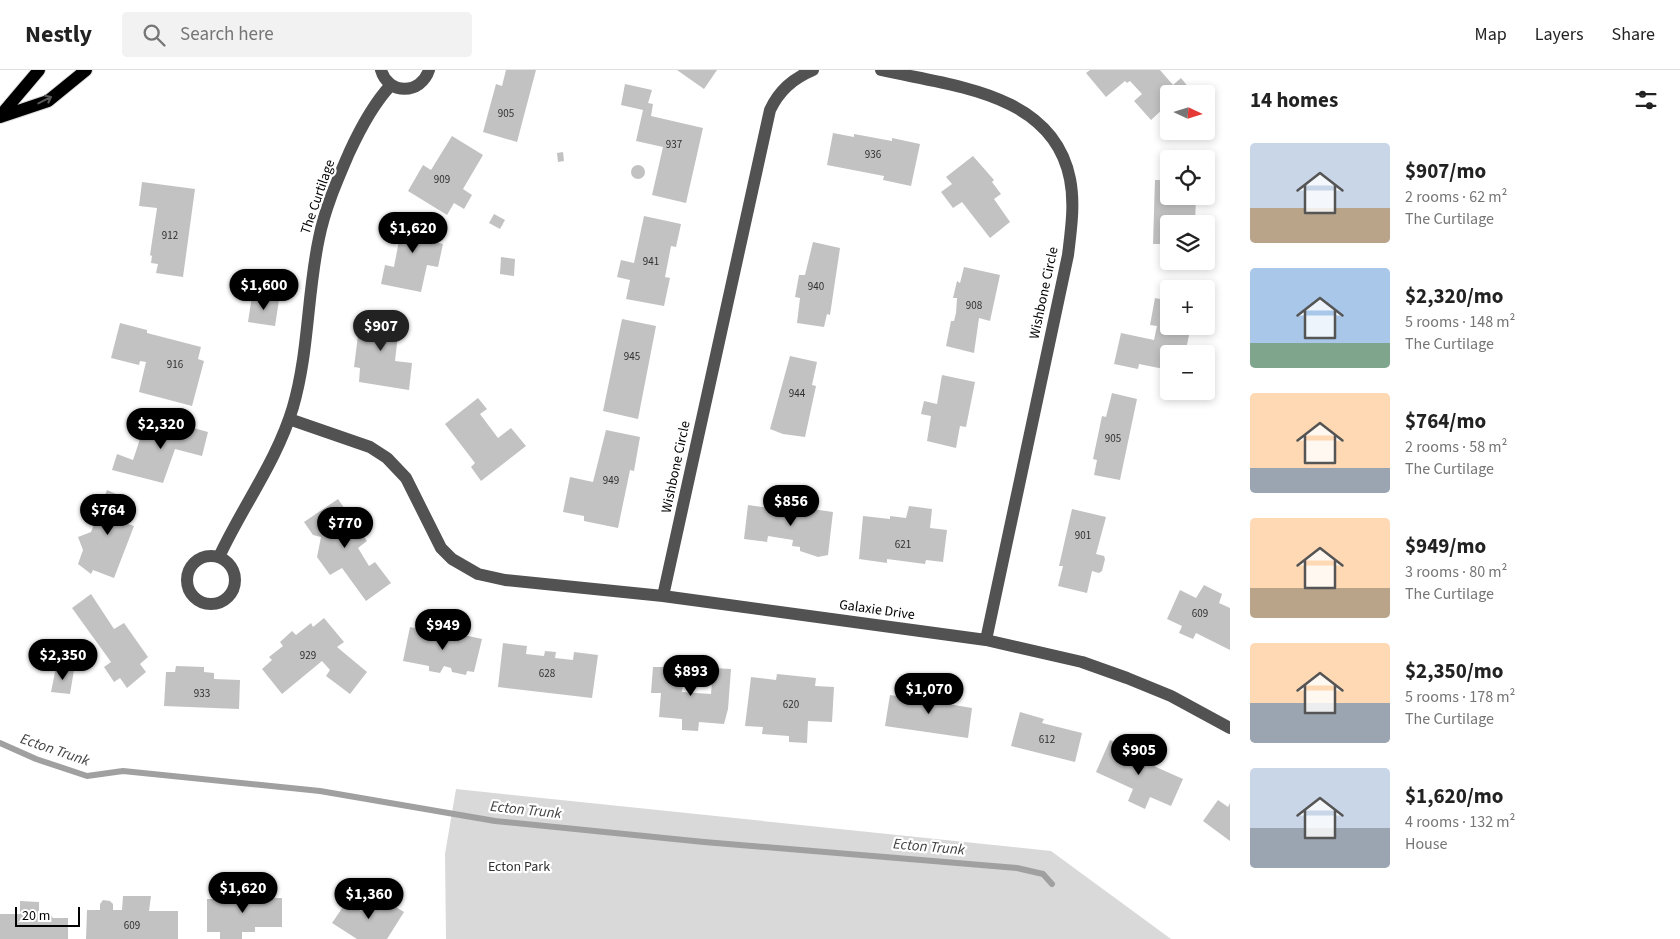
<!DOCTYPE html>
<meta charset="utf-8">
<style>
body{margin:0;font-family:"Source Sans 3",sans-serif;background:#f2f2f2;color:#222;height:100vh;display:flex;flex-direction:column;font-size:19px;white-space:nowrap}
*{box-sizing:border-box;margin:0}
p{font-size:16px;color:#767676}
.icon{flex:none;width:28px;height:28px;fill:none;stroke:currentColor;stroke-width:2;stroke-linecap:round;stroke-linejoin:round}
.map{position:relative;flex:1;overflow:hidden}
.side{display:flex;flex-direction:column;background:#fff;width:450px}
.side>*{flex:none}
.needle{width:32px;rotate:94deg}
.fabs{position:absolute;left:1160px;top:15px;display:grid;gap:10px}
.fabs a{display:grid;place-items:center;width:55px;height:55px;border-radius:5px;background:#fff;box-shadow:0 2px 8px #0003;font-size:25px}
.scale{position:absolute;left:15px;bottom:12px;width:65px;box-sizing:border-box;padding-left:5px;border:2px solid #000;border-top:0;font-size:14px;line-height:18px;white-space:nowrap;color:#000;-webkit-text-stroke:4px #fff;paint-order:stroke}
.price{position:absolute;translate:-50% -42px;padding:0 11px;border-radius:18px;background:#000;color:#fff;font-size:16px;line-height:32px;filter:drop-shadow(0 1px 2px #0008)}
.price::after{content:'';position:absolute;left:50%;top:30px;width:15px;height:11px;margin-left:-8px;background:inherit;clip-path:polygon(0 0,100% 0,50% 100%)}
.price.selected{background:#222;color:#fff}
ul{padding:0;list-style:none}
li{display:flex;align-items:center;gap:15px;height:125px;padding:0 20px}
li span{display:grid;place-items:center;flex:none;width:140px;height:100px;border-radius:5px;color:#555}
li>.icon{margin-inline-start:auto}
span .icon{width:60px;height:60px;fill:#fffc;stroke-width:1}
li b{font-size:21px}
h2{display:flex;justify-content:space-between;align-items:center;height:60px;padding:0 20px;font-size:21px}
header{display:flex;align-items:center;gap:30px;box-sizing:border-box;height:70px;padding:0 25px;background:#fff;border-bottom:1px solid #e0e0e0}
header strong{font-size:24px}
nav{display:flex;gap:28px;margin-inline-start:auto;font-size:18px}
.search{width:350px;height:45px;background:#f2f2f2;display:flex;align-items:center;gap:12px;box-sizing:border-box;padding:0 18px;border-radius:5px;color:#767676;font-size:19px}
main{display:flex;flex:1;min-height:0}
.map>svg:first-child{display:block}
.green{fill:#d9d9d9}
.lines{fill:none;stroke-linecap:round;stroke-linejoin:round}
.stream{stroke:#a0a0a0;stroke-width:6}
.building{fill:#c2c2c2}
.major-casing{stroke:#dbdbdb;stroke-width:14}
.minor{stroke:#525252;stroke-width:12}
.major{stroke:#000;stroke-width:12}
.oneway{stroke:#595959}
.labels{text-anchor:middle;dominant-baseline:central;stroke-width:4.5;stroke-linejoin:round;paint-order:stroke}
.number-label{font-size:11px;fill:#303030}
.street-label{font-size:14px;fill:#000;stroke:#fff}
.park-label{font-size:14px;fill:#303030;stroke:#fff}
.water-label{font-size:15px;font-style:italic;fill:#414141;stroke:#fff}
</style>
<header>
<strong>Nestly</strong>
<div class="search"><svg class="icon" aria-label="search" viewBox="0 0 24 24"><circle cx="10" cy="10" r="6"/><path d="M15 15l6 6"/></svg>Search here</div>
<nav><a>Map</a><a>Layers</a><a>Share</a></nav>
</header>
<main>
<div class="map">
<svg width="1230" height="869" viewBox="0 0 1230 869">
<rect width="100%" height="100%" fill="#fff"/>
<!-- green -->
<path class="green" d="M456 719 1051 781 1171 869H446L445 784Z"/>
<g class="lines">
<!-- stream -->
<path class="stream" d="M0 673 36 689 87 706 123 701 320 721 495 751 704 772 1017 798 1043 804 1052 814"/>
</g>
<!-- building -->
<path class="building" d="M506 0H536L517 72 483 62 496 14 502 16Z
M677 0H717L704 19Z
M1090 0H1160L1173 15 1181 8 1194 24H1169V41L1165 37 1151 50 1134 31 1142 24 1130 11 1127 13 1125 11 1106 27 1086 3Z
M625 14 652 20 648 33 653 34 651 46 703 58 686 133 652 125 663 77 636 71 643 40 621 35Z
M833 63 854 67V64L892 71V68L920 74 911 116 883 110 884 106 827 95Z
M452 66 483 85 463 119 472 125 464 139 454 133 447 145 408 121 423 95 431 100Z
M563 82 564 91 558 92 557 83Z
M973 86 994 110 992 112 1001 124 994 129 1010 152 990 168 962 132 953 138 941 122 952 114 946 107Z
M631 102a7 7 0 1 1 14 0a7 7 0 1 1-14 0Z
M1155 110H1169V126H1196L1195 154H1169V174H1153Z
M142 112 195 119 183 207 156 203 158 194 151 193 152 186 150 185 157 138 139 136Z
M398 144 435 152 431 171 443 174 438 197 427 195 421 222 381 214 385 195 394 197 400 165 394 163Z
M494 144 505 150 500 159 489 153Z
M644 146 681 154 676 177 671 176 665 207 670 208 664 236 626 229 630 210 617 207 621 190 634 193Z
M813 172 840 178 830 245 827 244 824 257 797 253 800 228 795 227 799 205H805Z
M501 187 515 189 514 206 500 204Z
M964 197 1000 205 990 251 979 248 974 283 946 276 951 251H954L956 243 957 228H953L957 211 960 213Z
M252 226 279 230 275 256 248 252Z
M1155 228 1165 230V232L1169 233V256H1191L1185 284H1169V300L1139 294 1138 299 1114 294 1121 263 1154 270 1157 256 1150 255Z
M361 242 400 247 395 291 412 293 409 320 359 312 360 298 354 297Z
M622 249 656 256 638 349 603 341Z
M120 253 147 260V263L201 277 198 289 204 291 192 336 139 322 146 292 140 291 139 295 111 288Z
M790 286 817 292 812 315 816 316 805 367 783 364 770 359Z
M942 305 975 312 966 357 960 356 956 378 927 371 931 346 921 344 924 331 937 334Z
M1112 323 1137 329 1120 410 1094 405 1097 390 1093 389 1102 346 1106 347Z
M478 328 487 339 480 344 498 368 511 358 526 376 481 411 471 397 475 393 445 354Z
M154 347 208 362 202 386 175 379 163 413 112 400 117 384 133 390 141 366 148 369Z
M606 360 640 367 634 401 630 400 618 458 584 451V446L563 442 570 407 593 412Z
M107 420 135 432 128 454 134 456 114 508 93 500 91 504 78 494 83 480 78 467 91 462Z
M338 429 367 471 358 478 369 496 375 492 391 513 366 531 342 498 330 505 317 487 321 467 313 465 304 452Z
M770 433 833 442 828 485 818 487 800 481V477L792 476 793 470 768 466 767 472 744 469 748 435 770 438Z
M909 436 932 439 930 458 947 460 943 492 926 490 925 494 887 489V493L859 489 863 446 890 449V446L906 448Z
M1072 439 1106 447 1096 484 1104 486 1105 489 1102 501 1099 503 1092 501 1087 523 1058 516 1063 496H1059Z
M1204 515 1222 524 1219 533 1230 538V580L1196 563 1193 569 1179 563 1182 556 1167 549 1180 520 1196 528Z
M91 524 114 559 124 553 148 587 140 594 146 602 127 618 120 608 114 612 104 597 111 592 72 538Z
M324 548 344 572 337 577 367 602 350 624 326 606 330 600 322 591 282 624 262 599 272 590 269 587 283 576 280 572 292 561 296 565 311 553 313 557Z
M410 557 436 563 437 559 482 569 474 602 467 601 466 605 452 602 451 598 444 596 440 603 429 601V596L403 591Z
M503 573 527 576 526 584 544 586 545 581 556 582 555 588 573 590 574 582 598 585 592 628 498 617Z
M665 592 686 593 682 622 711 624 713 598 731 599 728 639 724 654 699 652 698 661 682 660V649L659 647 661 623H651L653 597H663Z
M176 596 204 597V602L214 603V609L240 610 239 639 164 636 166 602H175Z
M56 597 74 600 70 624 51 622Z
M777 604 816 608 815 616 834 617 832 652 808 651 807 673 789 672V666L762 664 763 657 745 656 751 607 776 610Z
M919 621 950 626 948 634 972 638 968 668 885 656 890 625 917 629Z
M1020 642 1044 649 1042 653 1082 663 1075 692 1011 676Z
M1110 670 1150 688 1147 693 1183 709 1171 736 1150 727 1145 739 1128 731 1133 719 1096 702Z
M1218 730 1228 737 1230 733V771L1203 751Z
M238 815H255V828H282V857H255V862H242V869H220V862H207V829H238Z
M123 826H151L149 841H178V869H86L87 840H100V834L103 830 110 831 113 834V840H122Z
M369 829 378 835 379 830 389 837 391 834 404 842 387 869H357L332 853 347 831 361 841Z
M20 831 39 832V848L42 843 50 844 53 848H68V869H0V844H20Z"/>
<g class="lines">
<defs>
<path id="major" d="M0 46 39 0
M0 47 48 31 86 0"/>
</defs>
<!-- major casing -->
<use href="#major" class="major-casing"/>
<!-- minor -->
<path class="minor" d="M381 0C388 25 421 25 429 0
M881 0C951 16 1053 22 1070 109 1075 134 1071 160 1068 185L986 570
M289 349 370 377 387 388 406 408 441 478 452 489 478 504 505 510 663 526 986 570 1082 592 1127 608 1171 626 1230 658
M187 510a24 24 0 1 1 48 0a24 24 0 1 1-48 0Z
M219 487C242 437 277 391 293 337 309 282 307 224 319 168 325 138 337 111 349 83 360 59 373 34 391 15
M663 526 770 40C779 21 792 9 813 0"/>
<!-- major -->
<use href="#major" class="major"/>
</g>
<!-- one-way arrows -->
<defs><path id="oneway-shaft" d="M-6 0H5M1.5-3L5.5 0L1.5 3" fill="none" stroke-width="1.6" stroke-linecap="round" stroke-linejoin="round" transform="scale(1.25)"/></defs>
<use class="oneway" href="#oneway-shaft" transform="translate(45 30) rotate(-27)"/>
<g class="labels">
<!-- number labels -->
<g class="number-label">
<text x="506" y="43">905</text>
<text x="674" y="74">937</text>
<text x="873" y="84">936</text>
<text x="442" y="109">909</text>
<text x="170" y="165">912</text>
<text x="651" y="191">941</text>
<text x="816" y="216">940</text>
<text x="974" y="235">908</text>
<text x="632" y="286">945</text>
<text x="175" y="294">916</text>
<text x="797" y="323">944</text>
<text x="1113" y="368">905</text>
<text x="611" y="410">949</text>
<text x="1083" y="465">901</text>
<text x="903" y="474">621</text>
<text x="1200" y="543">609</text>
<text x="308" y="585">929</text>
<text x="547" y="603">628</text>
<text x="202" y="623">933</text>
<text x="791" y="634">620</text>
<text x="1047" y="669">612</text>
<text x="132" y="855">609</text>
</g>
<!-- street labels -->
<g class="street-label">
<text transform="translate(318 127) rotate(-71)">The Curtilage</text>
<text transform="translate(1044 223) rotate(-78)">Wishbone Circle</text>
<text transform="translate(676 397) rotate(-78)">Wishbone Circle</text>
<text transform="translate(877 540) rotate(8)">Galaxie Drive</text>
</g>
<!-- park labels -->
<g class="park-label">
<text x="519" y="797">Ecton Park</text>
</g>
<!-- water labels -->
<g class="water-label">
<text transform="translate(55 680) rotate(19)">Ecton Trunk</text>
<text transform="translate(526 740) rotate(6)">Ecton Trunk</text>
<text transform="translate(929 777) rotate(5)">Ecton Trunk</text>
</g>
</g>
</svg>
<div class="fabs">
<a><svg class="needle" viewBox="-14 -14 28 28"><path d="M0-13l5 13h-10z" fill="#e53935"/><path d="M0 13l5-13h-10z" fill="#767676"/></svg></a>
<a><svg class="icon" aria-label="locate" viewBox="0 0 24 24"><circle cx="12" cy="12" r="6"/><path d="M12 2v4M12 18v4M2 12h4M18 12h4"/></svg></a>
<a><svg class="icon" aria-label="layers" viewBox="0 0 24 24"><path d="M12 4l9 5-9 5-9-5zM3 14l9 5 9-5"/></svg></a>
<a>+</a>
<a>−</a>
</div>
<div class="scale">20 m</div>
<b class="price" style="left:413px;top:184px">$1,620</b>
<b class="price" style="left:264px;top:241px">$1,600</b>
<b class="price selected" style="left:381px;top:282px">$907</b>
<b class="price" style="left:161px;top:380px">$2,320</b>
<b class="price" style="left:791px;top:457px">$856</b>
<b class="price" style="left:108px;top:466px">$764</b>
<b class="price" style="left:345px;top:479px">$770</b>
<b class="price" style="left:443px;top:581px">$949</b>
<b class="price" style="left:63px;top:611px">$2,350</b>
<b class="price" style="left:691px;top:627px">$893</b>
<b class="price" style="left:929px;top:645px">$1,070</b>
<b class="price" style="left:1139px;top:706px">$905</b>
<b class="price" style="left:243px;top:844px">$1,620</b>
<b class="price" style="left:369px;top:850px">$1,360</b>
</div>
<section class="side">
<h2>14 homes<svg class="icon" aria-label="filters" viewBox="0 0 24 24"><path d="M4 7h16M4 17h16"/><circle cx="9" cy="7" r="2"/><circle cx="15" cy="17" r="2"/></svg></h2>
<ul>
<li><span style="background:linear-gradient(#c9d6e8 65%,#b9a48a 0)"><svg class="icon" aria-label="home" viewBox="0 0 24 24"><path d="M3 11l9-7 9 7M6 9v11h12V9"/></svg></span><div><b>$907/mo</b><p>2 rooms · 62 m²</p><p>The Curtilage</p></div></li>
<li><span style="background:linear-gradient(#a9c7e8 75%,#7fa58c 0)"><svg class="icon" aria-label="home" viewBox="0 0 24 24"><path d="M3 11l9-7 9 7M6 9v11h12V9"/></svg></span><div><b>$2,320/mo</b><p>5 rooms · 148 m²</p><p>The Curtilage</p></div></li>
<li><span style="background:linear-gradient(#ffd9b3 75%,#9aa5b1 0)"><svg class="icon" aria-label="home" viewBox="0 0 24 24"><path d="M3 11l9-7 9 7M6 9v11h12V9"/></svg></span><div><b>$764/mo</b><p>2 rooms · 58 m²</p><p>The Curtilage</p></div></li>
<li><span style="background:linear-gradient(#ffd9b3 70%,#b9a48a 0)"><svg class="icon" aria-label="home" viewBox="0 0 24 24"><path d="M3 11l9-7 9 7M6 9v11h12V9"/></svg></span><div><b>$949/mo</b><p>3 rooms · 80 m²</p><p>The Curtilage</p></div></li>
<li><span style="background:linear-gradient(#ffd9b3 60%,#9aa5b1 0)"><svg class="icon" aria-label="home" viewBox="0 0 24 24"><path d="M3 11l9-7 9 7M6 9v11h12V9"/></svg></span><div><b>$2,350/mo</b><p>5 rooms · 178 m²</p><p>The Curtilage</p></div></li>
<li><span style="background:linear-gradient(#c9d6e8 60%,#9aa5b1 0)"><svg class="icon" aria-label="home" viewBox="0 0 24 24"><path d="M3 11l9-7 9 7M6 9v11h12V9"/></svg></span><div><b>$1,620/mo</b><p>4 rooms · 132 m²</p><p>House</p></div></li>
</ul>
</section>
</main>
